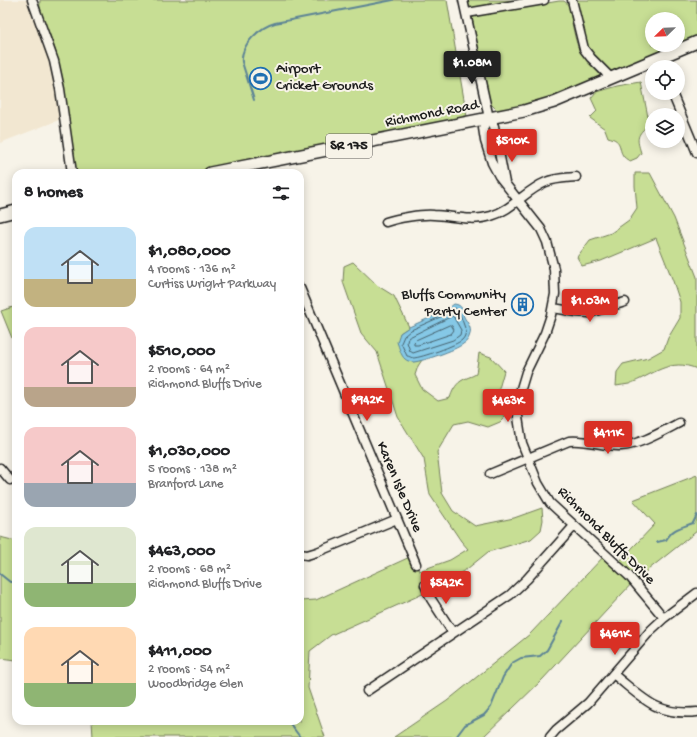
<!DOCTYPE html>
<meta charset="utf-8">
<style>
body{margin:0;font-family:"Gochi Hand",sans-serif;background:#f2f2f2;color:#202124;height:100vh;display:flex;flex-direction:column;font-size:15px;white-space:nowrap}
*{box-sizing:border-box;margin:0}
p{font-size:13px;color:#757577}
.icon{flex:none;width:22px;height:22px;fill:none;stroke:currentColor;stroke-width:2;stroke-linecap:round;stroke-linejoin:round}
.map{position:relative;flex:1;overflow:hidden}
.sheet{position:absolute;left:12px;top:169px;width:292px;height:556px;display:flex;flex-direction:column;background:#fff;border-radius:12px;box-shadow:0 2px 10px #0003}
.sheet>*{flex:none}
.needle{width:26px;rotate:247deg}
.fabs{position:absolute;left:645px;top:12px;display:grid;gap:8px}
.fabs a{display:grid;place-items:center;width:40px;height:40px;border-radius:50%;background:#fff;box-shadow:0 2px 10px #0003;font-size:20px}
.price{position:absolute;translate:-50% -34px;padding:0 9px;border-radius:4px;background:#d93025;color:#fff;font-size:13px;line-height:26px;filter:drop-shadow(0 1px 2px #0008)}
.price::after{content:'';position:absolute;left:50%;top:24px;width:12px;height:9px;margin-left:-6px;background:inherit;clip-path:polygon(0 0,100% 0,50% 100%)}
.price.on{background:#222;color:#fff}
ul{padding:0;list-style:none}
li{display:flex;align-items:center;gap:12px;height:100px;padding:0 12px}
li span{display:grid;place-items:center;flex:none;width:112px;height:80px;border-radius:12px;color:#555}
li>.icon{margin-inline-start:auto}
span .icon{width:48px;height:48px;fill:#fffc;stroke-width:1}
li b{font-size:17px}
h2{display:flex;justify-content:space-between;align-items:center;height:48px;padding:0 12px;font-size:17px}
.map>svg:first-child{display:block}
.built{fill:#f2e7d1}
.green{fill:#c7de94;stroke:#727d58;fill-rule:evenodd}
.water{fill:#85c8e6;stroke:#5b8395}
.lines{fill:none;stroke-linecap:round;stroke-linejoin:round}
.shore{stroke:#46616d;stroke-width:1}
.stream{stroke:#5b8395;stroke-width:2}
.minor-casing{stroke:#1c1c1c;stroke-width:11}
.major-casing{stroke:#1c1c1c;stroke-width:14}
.minor{stroke:#f7f3e8;stroke-width:8}
.major{stroke:#f7f3e8;stroke-width:11}
.labels{text-anchor:middle;dominant-baseline:central;stroke-width:4;stroke-linejoin:round;paint-order:stroke}
.shield{fill:#f7f3e8;stroke:#5e5c59;stroke-width:1}
.shield-label{font-size:14px;font-weight:bold;fill:#1c1c1c}
.poi-label{font-size:15px;fill:#1c1c1c;stroke:#f7f3e8;text-anchor:start}
.street-label{font-size:15px;fill:#1c1c1c;stroke:#f7f3e8}
</style>
<div class="map">
<svg width="697" height="737" viewBox="0 0 697 737">
<rect width="100%" height="100%" fill="#f7f3e8"/>
<filter id="ink" filterUnits="userSpaceOnUse"><feTurbulence type="fractalNoise" baseFrequency=".025" numOctaves="2"/><feDisplacementMap in="SourceGraphic" scale="8" xChannelSelector="R" yChannelSelector="G"/><feConvolveMatrix kernelMatrix="1 2 1 2 8 2 1 2 1" color-interpolation-filters="sRGB"/></filter>
<g filter="url(#ink)">
<!-- built -->
<path class="built" d="M0 0H32L54 61 64 118 0 143Z"/>
<!-- green -->
<path class="green" d="M40 0H447L467 117 210 173H75C73 159 70 145 68 131 64 101 63 72 53 43 48 29 38 15 40 0Z
M466 0H528L472 8 468 7Z
M574 0H697V37L617 72H610L586 48ZM652 19H678V45H652Z
M559 1H564L569 5C571 17 575 44 581 53 586 61 599 67 600 77L533 105 502 111 497 110 489 102 472 19 474 16Z
M641 82 648 117 652 118V130L645 128C635 137 638 142 641 153L637 158 630 161C628 160 626 159 624 157 617 148 624 141 608 137L605 129 590 118 597 111 591 98 596 92 617 86Z
M635 173H650L674 218 697 277V369C670 357 653 375 629 384 625 385 620 385 616 386L617 372 623 364 648 358 664 349 668 338 680 318V302L673 281 656 238 601 261 582 266 577 257 590 240 611 233 629 220 637 208 635 186Z
M353 262 378 286 394 296 409 327 400 333 412 362 422 360 418 366 415 375 422 389 438 401 450 398C452 392 455 385 461 381 465 378 471 377 476 374L479 353 491 357 504 371 496 399 506 403 508 414 500 422 488 427 468 421 454 424 437 452 442 493 453 511 475 526 514 518 542 508 543 520 541 530 531 539 488 552 467 569 427 592 331 635 310 651 308 688 325 737H93L92 721H300V601L316 600 412 556 419 571 450 560 468 549 461 541 430 495 424 459 398 417 377 352 361 333 343 282 344 266Z
M16 306V348L1 311Z
M697 475V531L634 581 542 680 483 737H394L447 701 530 634 606 554 617 564 655 524 633 500Z
M0 537 16 541V660L0 658Z"/>
<!-- water -->
<path class="water" d="M454 304C463 305 462 310 464 317 467 322 472 328 470 334 469 338 467 342 463 344 456 350 423 361 414 362 411 362 407 361 405 359 401 356 399 347 397 342L400 333 409 327 445 311Z"/>
<g class="lines">
<!-- shore -->
<path class="shore" d="M455 308 459 311 466 331C465 335 465 337 462 340 457 345 421 358 413 358 412 358 409 356 407 356L401 343 404 336 411 330 447 314Z
M453 316 461 330 460 335 453 340 419 351 413 353 410 351 407 342 408 338Z
M450 325 452 326 454 330 451 334 418 345H414V342L416 340Z"/>
<!-- stream -->
<path class="stream" d="M254 100 242 62C240 45 260 27 275 23L393 0
M657 542 666 540C674 527 681 528 693 523L697 515
M0 574 10 582H16
M288 721 300 737
M456 737 465 725 484 715 491 707 503 677 512 663 521 658 540 656 547 650 563 621"/>
<defs>
<path id="minor" d="M32 0 54 61 60 89 72 173
M463 0 489 118 494 126 505 183
M572 0 584 49 591 58 611 78
M467 13 544 0
M672 93 697 153
M489 118 483 128 485 141 492 163 499 176 541 229 547 242 554 269 555 294 551 315 545 333 526 372 520 392 518 417 522 443 538 483 550 503 629 576 664 618
M386 222C398 218 421 214 434 215 453 216 472 222 491 216 512 210 526 190 546 182 555 178 566 178 576 177
M300 288 416 564
M553 308 577 312 589 313 625 302
M0 468 10 480
M490 474 569 441C587 439 604 447 621 446 640 445 663 431 679 423
M300 554 307 555 317 552 397 519
M425 585 431 599 453 633
M613 674C643 698 656 716 697 712
M367 691 510 595 527 579 574 526
M550 737 556 730 588 703 651 630 664 618 697 593"/>
<path id="major" d="M210 173 524 111 554 102 697 42
M0 215 16 211"/>
</defs>
<!-- minor casing -->
<use href="#minor" class="minor-casing"/>
<!-- major casing -->
<use href="#major" class="major-casing"/>
<!-- minor -->
<use href="#minor" class="minor"/>
<!-- major -->
<use href="#major" class="major"/>
</g>
</g>
<!-- icons -->
<defs>
<symbol id="stadium-ring" viewBox="-11 -11 22 22"><circle r="9.5" fill="#f7f3e8" stroke="#1f6fb2" stroke-width="1.5"/><path d="M0-5a6.5 5 0 1 0 0 10a6.5 5 0 1 0 0-10ZM-3.5-1.8h7v3.6h-7Z" fill="#1f6fb2"/></symbol>
<symbol id="building-ring" viewBox="-11 -11 22 22"><circle r="9.5" fill="#f7f3e8" stroke="#1f6fb2" stroke-width="1.5"/><path d="M-4-6H4V6H1V3H-1V6H-4ZM-2.5-4.3h1.7v1.8h-1.7ZM.8-4.3h1.7v1.8H.8ZM-2.5-1h1.7V.8h-1.7ZM.8-1h1.7V.8H.8Z" fill="#1f6fb2"/></symbol>
</defs>
<g fill-rule="evenodd">
<use href="#stadium-ring" x="248" y="66" width="25" height="25"/>
<use href="#building-ring" x="510" y="292" width="25" height="25"/>
</g>
<g class="labels">
<!-- shield labels -->
<rect class="shield" x="326" y="134" width="46" height="24" rx="3"/>
<g class="shield-label">
<text x="349" y="146">SR 175</text>
</g>
<!-- poi labels -->
<g class="poi-label">
<text x="276" y="69">Airport<tspan x="276" dy="17">Cricket Grounds</tspan></text>
<text x="506" y="295" text-anchor="end">Bluffs Community<tspan x="506" dy="17">Party Center</tspan></text>
</g>
<!-- street labels -->
<g class="street-label">
<text transform="translate(432 114) rotate(-11)">Richmond Road</text>
<text transform="translate(399 487) rotate(67)">Karen Isle Drive</text>
<text transform="translate(606 536) rotate(45)">Richmond Bluffs Drive</text>
</g>
</g>
</svg>
<div class="fabs">
<a><svg class="needle" viewBox="-14 -14 28 28"><path d="M0-13l5 13h-10z" fill="#e53935"/><path d="M0 13l5-13h-10z" fill="#757577"/></svg></a>
<a><svg class="icon" aria-label="locate" viewBox="0 0 24 24"><circle cx="12" cy="12" r="6"/><path d="M12 2v4M12 18v4M2 12h4M18 12h4"/></svg></a>
<a><svg class="icon" aria-label="layers" viewBox="0 0 24 24"><path d="M12 4l9 5-9 5-9-5zM3 14l9 5 9-5"/></svg></a>
</div>
<b class="price on" style="left:472px;top:85px">$1.08M</b>
<b class="price" style="left:512px;top:163px">$510K</b>
<b class="price" style="left:590px;top:323px">$1.03M</b>
<b class="price" style="left:367px;top:422px">$942K</b>
<b class="price" style="left:508px;top:423px">$463K</b>
<b class="price" style="left:608px;top:455px">$411K</b>
<b class="price" style="left:446px;top:605px">$542K</b>
<b class="price" style="left:615px;top:656px">$461K</b>
<section class="sheet">
<h2>8 homes<svg class="icon" aria-label="filters" viewBox="0 0 24 24"><path d="M4 7h16M4 17h16"/><circle cx="9" cy="7" r="2"/><circle cx="15" cy="17" r="2"/></svg></h2>
<ul>
<li><span style="background:linear-gradient(#bfe0f5 65%,#c2b280 0)"><svg class="icon" aria-label="home" viewBox="0 0 24 24"><path d="M3 11l9-7 9 7M6 9v11h12V9"/></svg></span><div><b>$1,080,000</b><p>4 rooms · 136 m²</p><p>Curtiss Wright Parkway</p></div></li>
<li><span style="background:linear-gradient(#f6c9c9 75%,#b9a48a 0)"><svg class="icon" aria-label="home" viewBox="0 0 24 24"><path d="M3 11l9-7 9 7M6 9v11h12V9"/></svg></span><div><b>$510,000</b><p>2 rooms · 64 m²</p><p>Richmond Bluffs Drive</p></div></li>
<li><span style="background:linear-gradient(#f6c9c9 70%,#9aa5b1 0)"><svg class="icon" aria-label="home" viewBox="0 0 24 24"><path d="M3 11l9-7 9 7M6 9v11h12V9"/></svg></span><div><b>$1,030,000</b><p>5 rooms · 138 m²</p><p>Branford Lane</p></div></li>
<li><span style="background:linear-gradient(#dfe7d0 70%,#8fb573 0)"><svg class="icon" aria-label="home" viewBox="0 0 24 24"><path d="M3 11l9-7 9 7M6 9v11h12V9"/></svg></span><div><b>$463,000</b><p>2 rooms · 68 m²</p><p>Richmond Bluffs Drive</p></div></li>
<li><span style="background:linear-gradient(#ffd9b3 70%,#8fb573 0)"><svg class="icon" aria-label="home" viewBox="0 0 24 24"><path d="M3 11l9-7 9 7M6 9v11h12V9"/></svg></span><div><b>$411,000</b><p>2 rooms · 54 m²</p><p>Woodbridge Glen</p></div></li>
</ul>
</section>
</div>
